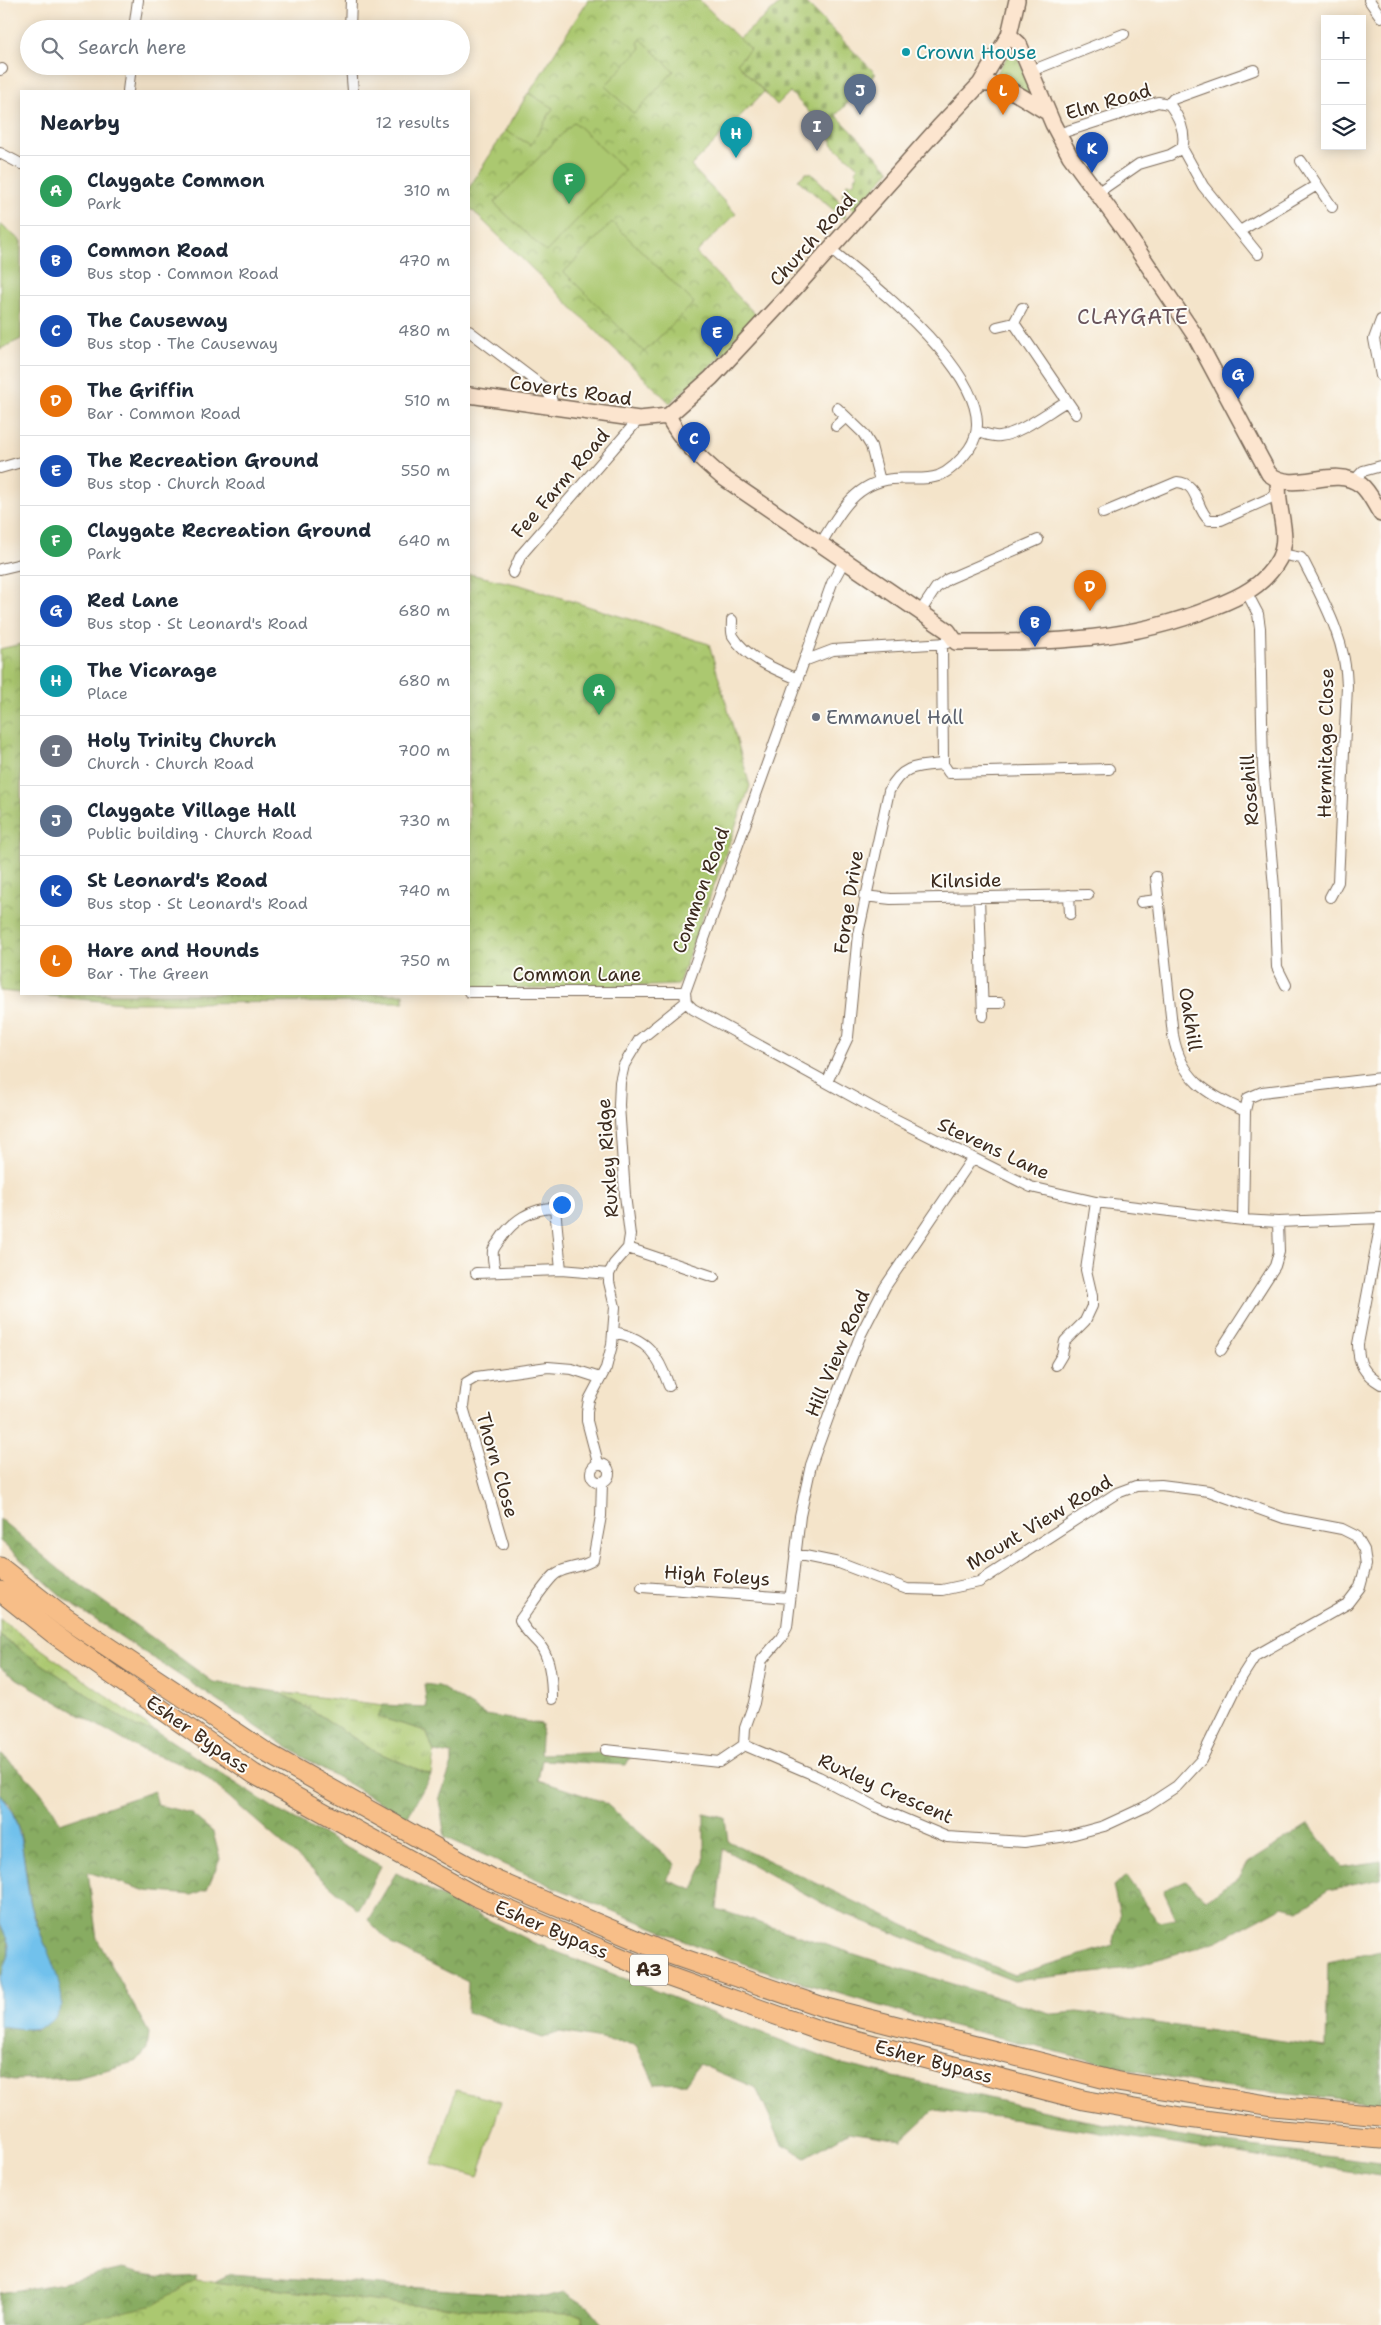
<!DOCTYPE html>
<html lang="en">
<head>
<meta charset="utf-8">
<style>
	body { margin:0; font-family:"Shantell Sans",sans-serif; background:#f2f2f3; color:#1f2937 }
	.controls { position:absolute; right:15px; top:15px; display:grid; overflow:hidden; border-radius:0px; box-shadow:0 2px 12px #0003 }
	.controls button { width:45px; height:45px; display:grid; place-items:center; padding:0; border:0; border-bottom:1px solid #e0e1e3; background:#fff; color:#1f2937; font:25px sans-serif }
	.you { position:absolute; left:561px; top:1204px; width:18px; height:18px; margin:-12px; border:4px solid #fff; border-radius:50%; background:#1a73e8; box-shadow:0 0 0 8px #1a73e833 }
	.badge { display:grid; place-items:center; width:32px; height:32px; border-radius:50%; background:#0b8043; color:#fff; font-size:16px; font-weight:700 }
	.pin { position:absolute; translate:-50% -41px; filter:drop-shadow(0 1px 2px #0008) }
	.pin::after { content:''; position:absolute; top:26px; width:18px; height:15px; background:inherit; clip-path:polygon(0 0,100% 0,50% 100%) }
	.list { margin:0; padding:0; list-style:none }
	h2 { display:flex; justify-content:space-between; align-items:center; height:65px; margin:0; padding:0 20px; font-size:21px }
	h2 small { font-size:16px; font-weight:400; color:#747a83 }
	.list li { display:grid; grid-template-columns:32px 1fr auto; gap:15px; align-items:center; box-sizing:border-box; height:70px; padding:0 20px; border-top:1px solid #e0e1e3 }
	.list b { display:block; font-size:19px; white-space:nowrap }
	.list p { margin:0; font-size:16px; white-space:nowrap; color:#747a83 }
	.list em { font-size:16px; font-style:normal; color:#747a83 }
	.icon { flex:none; width:28px; height:28px; fill:none; stroke:currentColor; stroke-width:2; stroke-linecap:round; stroke-linejoin:round }
	.map { position:relative; flex:none; width:1381px; height:2325px; overflow:hidden }
	.search { position:absolute; background:#fff; box-shadow:0 2px 12px #0003; left:20px; top:20px; width:450px; height:55px; display:flex; align-items:center; gap:12px; box-sizing:border-box; padding:0 18px; border-radius:28px; color:#747a83; font-size:19px }
	.panel { position:absolute; background:#fff; box-shadow:0 2px 12px #0003; left:20px; top:90px; width:450px; height:905px; border-radius:0px }
	.map>svg:first-child { display:block }
	.grass { fill:url(#grass-tufts); stroke:#737946 }
	.forest { fill:url(#forest-crowns); stroke:#626b40 }
	.cemetery { fill:url(#cemetery-stones); stroke:#737946 }
	.park { fill:url(#park-crowns); stroke:#737946 }
	.garden { fill:#abc86f; stroke:#737946 }
	.water { fill:#71c1ec; stroke:#567685 }
	.lines { fill:none; stroke-linecap:round; stroke-linejoin:round }
	.street-casing { stroke:#7c6b5a; stroke-width:12 }
	.secondary-casing { stroke:#7c6b5a; stroke-width:18 }
	.highway-casing { stroke:#7c6b5a; stroke-width:21 }
	.street { stroke:#fff; stroke-width:10 }
	.secondary { stroke:#fce5cf; stroke-width:15 }
	.highway { stroke:#f7be88; stroke-width:19 }
	.culture-dot { fill:#0f9aa8; stroke:#fdfcf7; stroke-width:2 }
	.worship-dot { fill:#6b7280; stroke:#fdfcf7; stroke-width:2 }
	.labels { text-anchor:middle; stroke-width:4; stroke-linejoin:round; paint-order:stroke }
	.shield { fill:#fdfcf7; stroke:#75695f; stroke-width:1 }
	.shield-label { font-size:18px; font-weight:bold; fill:#3b2a1e }
	.culture-label { font-size:19px; fill:#0d838f; stroke:#fdfcf7; text-anchor:start }
	.street-label { font-size:19px; fill:#3b2a1e; stroke:#fdfcf7 }
	.worship-label { font-size:19px; fill:#5b616d; stroke:#fdfcf7; text-anchor:start }
	.quarter-label { font-size:21px; letter-spacing:1px; fill:#69545c; stroke:#fdfcf7 }
</style>
</head>
<body>
<div class="map">
<svg width="1381" height="2325" viewBox="0 0 1381 2325">
	<defs>
		<pattern id="grass-tufts" width="24" height="20" patternUnits="userSpaceOnUse" patternTransform="scale(1.25)"><rect width="24" height="20" fill="#abc86f"/><path d="M3 7l-1-3M5 7V3M7 7l1-3M15 17l-1-3M17 17v-4M19 17l1-3" fill="none" stroke="#8ca35b"/></pattern>
		<pattern id="forest-crowns" width="20" height="18" patternUnits="userSpaceOnUse" patternTransform="scale(1.25)"><rect width="20" height="18" fill="#88ac62"/><path d="M2 6a3 3 0 1 1 6 0M12 15a3 3 0 1 1 6 0" fill="none" stroke="#708c50"/></pattern>
		<pattern id="cemetery-stones" width="16" height="16" patternUnits="userSpaceOnUse" patternTransform="scale(1.25)"><rect width="16" height="16" fill="#abc86f"/><path d="M2 7V4a2 2 0 0 1 4 0v3zM10 15v-3a2 2 0 0 1 4 0v3z" fill="#8ca35b"/></pattern>
		<pattern id="park-crowns" width="20" height="18" patternUnits="userSpaceOnUse" patternTransform="scale(1.25)"><rect width="20" height="18" fill="#abc86f"/><path d="M2 6a3 3 0 1 1 6 0M12 15a3 3 0 1 1 6 0" fill="none" stroke="#8ca35b"/></pattern>
	</defs>
	<rect width="100%" height="100%" fill="#fdfcf7"/>
	<filter id="ink" filterUnits="userSpaceOnUse"><feTurbulence type="fractalNoise" baseFrequency=".02" numOctaves="2"/><feDisplacementMap in="SourceGraphic" scale="10" xChannelSelector="R" yChannelSelector="G"/><feConvolveMatrix kernelMatrix="1 2 1 2 8 2 1 2 1" color-interpolation-filters="sRGB"/></filter>
	<filter id="wash" filterUnits="userSpaceOnUse"><feTurbulence type="fractalNoise" baseFrequency=".0096" numOctaves="4" result="noise"/><feDisplacementMap in="SourceGraphic" scale="20" xChannelSelector="R" yChannelSelector="G"/><feGaussianBlur stdDeviation="1.12" result="paint"/><feColorMatrix in="noise" values="0 0 0 0 0 0 0 0 0 0 0 0 0 0 0 0 0 1.4 0 .05"/><feComposite in="paint" operator="in"/></filter>
	<g filter="url(#wash)">
		<rect width="100%" height="100%" fill="#f4e4ca"/>
		<path class="grass" d="M0,1618L12,1628L155,1731L137,1728L0,1636Z
			M278,1692L383,1705L379,1717L426,1731L434,1752L431,1775L372,1750L318,1714Z"/>
		<path class="forest" d="M0,1519L60,1570L213,1682L278,1692L318,1714L372,1750L431,1775L407,1818L301,1756L67,1601L0,1541Z
			M0,1636L137,1728L156,1731L277,1810L381,1866L358,1910L198,1770L139,1749L7,1673L0,1667Z
			M424,1684L439,1686L485,1715L542,1724L540,1754L633,1752L626,1765L542,1760L538,1780L604,1802L676,1864L667,1880L693,1890L704,1862V1813L725,1818L728,1841L971,1957L1015,1975L1113,1945L1120,1915L1113,1887L1126,1876L1158,1921L1176,1918L1163,1890L1186,1880L1205,1900L1240,1877L1248,1863L1309,1824L1342,1867L1381,1861V1879L1328,1890L1299,1910L1283,1906L1218,1941L1129,1968L1014,1981L833,1909L723,1849L717,1909L879,1962L1053,2014L1078,2012L1326,2047L1328,1962L1381,1951V2104L1222,2087L1126,2069L914,2016L777,1975L718,1954L554,1887L445,1837L439,1800L452,1764V1754L434,1752L426,1731L378,1717L383,1705L427,1707Z
			M0,1754C23,1771 49,1797 60,1823L154,1791L158,1805L190,1813L213,1832L220,1859L207,1889L192,1895L146,1891L88,1872L97,1939L149,2033L147,2049L137,2061L78,2078L14,2080L0,2077V2026L38,2030L62,2005L59,1986L31,1905L20,1832L10,1805L0,1793Z
			M396,1873L532,1942L838,2063L1083,2120L1218,2143L1381,2163V2176L998,2117L934,2110L902,2140L849,2132L806,2157L782,2144L756,2088L699,2064L686,2083L655,2084L636,2045L560,2032L543,2038L467,2012L468,1982L393,1945L368,1920Z
			M0,1924C11,1940 12,1962 0,1978Z
			M121,2269C147,2276 170,2279 197,2276L190,2291L157,2311L85,2325H0V2293L58,2284Z
			M230,2274L545,2297L565,2292L588,2307L603,2325H582V2315L408,2305L214,2282Z"/>
		<path class="cemetery" d="M784,0H803L876,74L836,115L890,170L855,211L844,201L842,194L848,186L846,184L848,182L850,184L856,181L854,178L858,174L855,171L858,167L832,144V139H827L821,133L819,120H813V116L790,92L777,105L737,63L750,49L739,39Z
			M806,173H811L837,198L846,217L844,219L798,180Z"/>
		<path class="park" d="M588,0H699L750,49L737,63L764,92L691,166L736,214L696,253L758,317L727,351L670,403L469,207V188Z
			M1011,51H1014L1034,93L1030,96L999,76L998,71Z
			M469,574L520,585L709,644L750,786L678,985L563,989L469,988Z
			M21,644V993L0,991V649Z
			M27,994H404V1002L122,1003Z
			M195,2280L408,2305L582,2315V2325H62L155,2305Z"/>
		<path class="garden" d="M641,39L674,71L634,114L605,86L641,48L638,43Z
			M528,93L553,108L531,145L506,131Z
			M574,122L625,170L546,252L494,203Z
			M612,222L694,303L644,352L564,272Z
			M0,224L21,241V339L0,349Z
			M456,2090L501,2102L478,2177L432,2164Z"/>
		<path class="water" d="M0,1793C26,1826 22,1866 31,1905C38,1936 61,1971 62,2003C62,2007 58,2013 56,2016C44,2035 18,2028 0,2026V1978L8,1959L9,1944L0,1924Z"/>
	</g>
	<g filter="url(#ink)">
		<g class="lines">
			<defs>
				<path id="street" d="M1369,0L1381,17
					M134,29L138,0
					M350,29L351,0
					M351,66L353,91
					M0,70L2,69
					M1031,71L1124,34
					M128,91L131,66
					M1169,104L1173,99L1254,70
					M1058,134L1158,102L1169,104C1178,115 1187,133 1182,148L1170,155L1139,164L1097,193
					M1182,148L1203,186L1258,254
					M0,153L21,164
					M1301,161L1332,207
					M1240,231L1317,185
					M1381,320L1374,339L1381,376
					M1014,323L1076,414
					M997,327L1014,323L1022,308
					M469,331L546,389L551,398L553,407
					M837,408L863,433L871,446L880,481
					M836,426L846,417
					M977,431C985,434 992,437 1000,436C1020,434 1049,411 1067,401
					M0,468L21,462
					M1354,481L1363,471L1381,466
					M1103,513L1177,482C1199,483 1195,508 1209,520H1221L1279,494
					M820,545C838,515 854,483 892,479C907,477 923,481 938,476C951,471 961,460 969,449C1012,389 870,282 829,248
					M1281,554L1301,558L1304,562C1324,602 1346,640 1347,686L1338,882L1330,897
					M0,569L21,564
					M513,573L521,555L639,419
					M1247,593L1258,614L1260,628L1263,767L1274,887L1277,967L1286,985
					M920,612L936,588L948,579L1038,540
					M732,620C732,625 731,632 733,636C746,658 776,670 798,679
					M942,643L943,764L949,773L1109,769
					M804,661L833,650L947,643
					M1156,877L1173,1035C1181,1079 1206,1094 1245,1111
					M1069,895L1070,914
					M864,896L891,899L1088,895
					M979,897L983,1016
					M1141,902L1157,900
					M469,992H685
					M686,1002L693,1009L877,1110L1031,1187L1096,1202L1243,1220L1278,1222L1381,1218
					M686,1002L685,992L832,583L844,561
					M983,1003H1000
					M827,1082L848,1037L858,934L889,791C902,765 917,766 943,764
					M1243,1220L1245,1111L1248,1098L1262,1092L1381,1078
					M1381,1222L1358,1344C1358,1364 1364,1374 1381,1384
					M628,1248L714,1277
					M495,1271C494,1265 492,1257 493,1251C494,1247 497,1244 499,1241C512,1221 531,1208 555,1208L561,1270
					M476,1273L561,1270L609,1274
					M614,1332C648,1339 658,1355 669,1386
					M1221,1350L1275,1266L1279,1252L1278,1222
					M1056,1365L1062,1355L1065,1341L1085,1321L1092,1306V1296L1086,1270L1096,1202
					M598,1463L587,1421V1411L589,1400L606,1368L612,1345L615,1307L609,1282V1274L614,1264L628,1248L630,1235L625,1195L619,1105L620,1082L624,1065L639,1040L686,1002
					M591 1473a9 9 0 1 1 18 0a9 9 0 1 1-18 0Z
					M503,1544L463,1407L466,1383L476,1377L548,1367L572,1369L600,1378
					M642,1587L790,1598
					M552,1699C552,1682 551,1659 540,1645C533,1637 524,1630 520,1620C528,1610 548,1578 557,1573C569,1566 582,1568 593,1560L601,1516L602,1482
					M744,1745L819,1777L876,1807L947,1837L1024,1842L1067,1836L1104,1826L1145,1807L1177,1786L1201,1760L1241,1678L1255,1656L1347,1604L1360,1587L1366,1565L1364,1550L1356,1536L1342,1529L1284,1518L1209,1491L1161,1485L1136,1486L1117,1493L979,1582L942,1590L907,1589L839,1563L795,1554
					M744,1745L745,1728L754,1703L762,1660L781,1638L787,1627L800,1516L811,1465L832,1407L861,1334L885,1287L972,1159
					M606,1750L719,1762L744,1745"/>
				<path id="secondary" d="M1009,35L1019,44L1053,124L1070,156L1125,231L1194,334L1269,474C1296,495 1333,464 1361,485C1369,491 1375,505 1381,514
					M980,84C1006,82 1025,100 1047,112
					M469,395L639,419L668,416L711,378L795,288L939,127L980,84L1009,35L1017,0
					M668,416C681,441 700,458 721,476L948,631L956,642C1048,642 1126,643 1214,607C1240,597 1265,585 1279,559C1292,534 1274,505 1279,480"/>
				<path id="highway" d="M0,1567L66,1619L267,1753L490,1878L664,1952L826,2008L1118,2082L1273,2106L1381,2116
					M0,1591L54,1634L254,1774L475,1896L650,1970L821,2031L1083,2100L1181,2117L1281,2130L1381,2139"/>
			</defs>
			<use href="#street" class="street-casing"/>
			<use href="#secondary" class="secondary-casing"/>
			<use href="#highway" class="highway-casing"/>
			<use href="#street" class="street"/>
			<use href="#secondary" class="secondary"/>
			<use href="#highway" class="highway"/>
		</g>
	</g>
	<circle class="culture-dot" cx="906" cy="52" r="5"/>
	<circle class="worship-dot" cx="816" cy="717" r="5"/>
	<g class="labels">
		<rect class="shield" x="630" y="1954.5" width="38" height="31" rx="4"/>
		<g class="shield-label">
			<text x="649" y="1976">A3</text>
		</g>
		<g class="culture-label">
			<text x="916" y="59">Crown House</text>
		</g>
		<g class="street-label">
			<text transform="translate(1108 101) rotate(-16)" y="7">Elm Road</text>
			<text transform="translate(812 239) rotate(-48)" y="7">Church Road</text>
			<text transform="translate(571 390) rotate(8)" y="7">Coverts Road</text>
			<text transform="translate(560 483) rotate(-49)" y="7">Fee Farm Road</text>
			<text transform="translate(1325 743) rotate(-89)" y="7">Hermitage Close</text>
			<text transform="translate(1249 790) rotate(-94)" y="7">Rosehill</text>
			<text transform="translate(966 880) rotate(-1)" y="7">Kilnside</text>
			<text transform="translate(700 890) rotate(-70)" y="7">Common Road</text>
			<text transform="translate(848 902) rotate(-81)" y="7">Forge Drive</text>
			<text x="577" y="981">Common Lane</text>
			<text transform="translate(1191 1019) rotate(81)" y="7">Oakhill</text>
			<text transform="translate(994 1148) rotate(25)" y="7">Stevens Lane</text>
			<text transform="translate(607 1158) rotate(-94)" y="7">Ruxley Ridge</text>
			<text transform="translate(837 1353) rotate(-67)" y="7">Hill View Road</text>
			<text transform="translate(498 1465) rotate(74)" y="7">Thorn Close</text>
			<text transform="translate(1039 1522) rotate(-31)" y="7">Mount View Road</text>
			<text transform="translate(717 1575) rotate(4)" y="7">High Foleys</text>
			<text transform="translate(198 1734) rotate(35)" y="7">Esher Bypass</text>
			<text transform="translate(886 1788) rotate(24)" y="7">Ruxley Crescent</text>
			<text transform="translate(552 1929) rotate(23)" y="7">Esher Bypass</text>
			<text transform="translate(934 2061) rotate(15)" y="7">Esher Bypass</text>
		</g>
		<g class="worship-label">
			<text x="826" y="724">Emmanuel Hall</text>
		</g>
		<g class="quarter-label">
			<text x="1133" y="324">CLAYGATE</text>
		</g>
	</g>
</svg>
<div class="controls">
<button>+</button>
<button>−</button>
<button><svg class="icon" aria-label="layers" viewBox="0 0 24 24"><path d="M12 4l9 5-9 5-9-5zM3 14l9 5 9-5"/></svg></button>
</div>
<div class="you"></div>
<div class="pin badge" style="left:599px;top:715px;background:#2e9e5b">A</div>
<div class="pin badge" style="left:1035px;top:647px;background:#1a4fb4">B</div>
<div class="pin badge" style="left:694px;top:463px;background:#1a4fb4">C</div>
<div class="pin badge" style="left:1090px;top:611px;background:#e8710a">D</div>
<div class="pin badge" style="left:717px;top:357px;background:#1a4fb4">E</div>
<div class="pin badge" style="left:569px;top:204px;background:#2e9e5b">F</div>
<div class="pin badge" style="left:1238px;top:399px;background:#1a4fb4">G</div>
<div class="pin badge" style="left:736px;top:158px;background:#0f9aa8">H</div>
<div class="pin badge" style="left:817px;top:151px;background:#6b7280">I</div>
<div class="pin badge" style="left:860px;top:115px;background:#5c6f8a">J</div>
<div class="pin badge" style="left:1092px;top:173px;background:#1a4fb4">K</div>
<div class="pin badge" style="left:1003px;top:115px;background:#e8710a">L</div>
<div class="search"><svg class="icon" aria-label="search" viewBox="0 0 24 24"><circle cx="10" cy="10" r="6"/><path d="M15 15l6 6"/></svg>Search here</div>
<section class="panel">
<h2>Nearby<small>12 results</small></h2>
<ul class="list">
<li><span class="badge" style="background:#2e9e5b">A</span><div><b>Claygate Common</b><p>Park</p></div><em>310 m</em></li>
<li><span class="badge" style="background:#1a4fb4">B</span><div><b>Common Road</b><p>Bus stop · Common Road</p></div><em>470 m</em></li>
<li><span class="badge" style="background:#1a4fb4">C</span><div><b>The Causeway</b><p>Bus stop · The Causeway</p></div><em>480 m</em></li>
<li><span class="badge" style="background:#e8710a">D</span><div><b>The Griffin</b><p>Bar · Common Road</p></div><em>510 m</em></li>
<li><span class="badge" style="background:#1a4fb4">E</span><div><b>The Recreation Ground</b><p>Bus stop · Church Road</p></div><em>550 m</em></li>
<li><span class="badge" style="background:#2e9e5b">F</span><div><b>Claygate Recreation Ground</b><p>Park</p></div><em>640 m</em></li>
<li><span class="badge" style="background:#1a4fb4">G</span><div><b>Red Lane</b><p>Bus stop · St Leonard's Road</p></div><em>680 m</em></li>
<li><span class="badge" style="background:#0f9aa8">H</span><div><b>The Vicarage</b><p>Place</p></div><em>680 m</em></li>
<li><span class="badge" style="background:#6b7280">I</span><div><b>Holy Trinity Church</b><p>Church · Church Road</p></div><em>700 m</em></li>
<li><span class="badge" style="background:#5c6f8a">J</span><div><b>Claygate Village Hall</b><p>Public building · Church Road</p></div><em>730 m</em></li>
<li><span class="badge" style="background:#1a4fb4">K</span><div><b>St Leonard's Road</b><p>Bus stop · St Leonard's Road</p></div><em>740 m</em></li>
<li><span class="badge" style="background:#e8710a">L</span><div><b>Hare and Hounds</b><p>Bar · The Green</p></div><em>750 m</em></li>
</ul>
</section>
</div>
</body>
</html>
